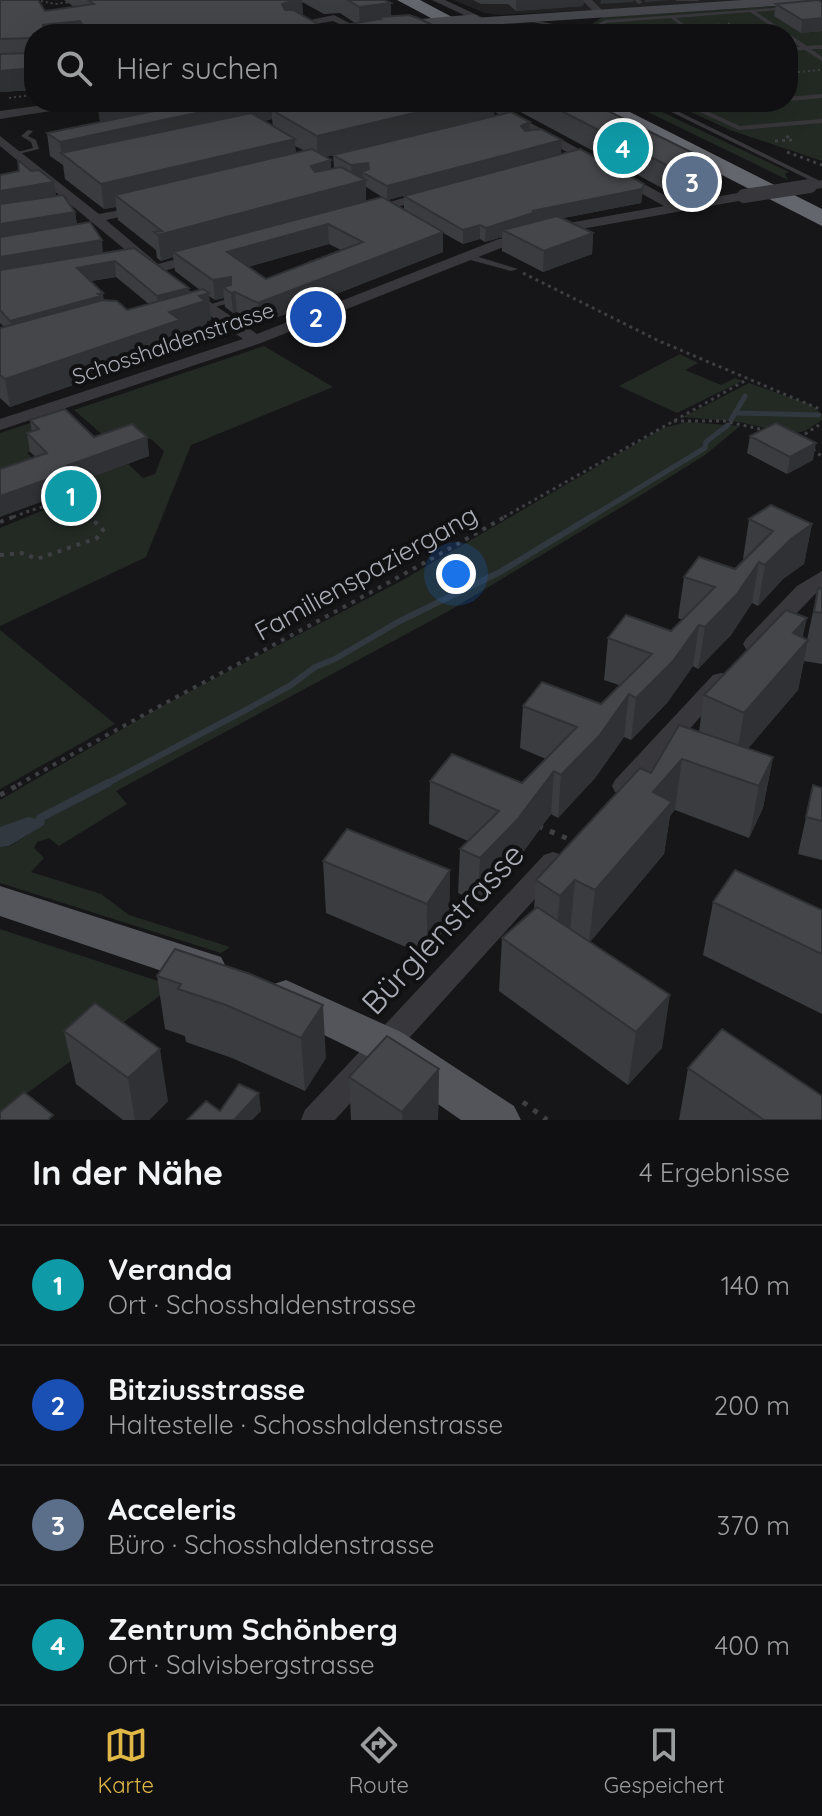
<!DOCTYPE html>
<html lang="de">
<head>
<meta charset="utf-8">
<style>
	body { margin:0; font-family:Quicksand,sans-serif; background:#1e1e20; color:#f1f3f6 }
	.you { position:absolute; left:456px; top:574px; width:28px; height:28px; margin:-20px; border:6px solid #fff; border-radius:50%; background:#1a73e8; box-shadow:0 0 0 12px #1a73e833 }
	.badge { display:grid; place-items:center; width:52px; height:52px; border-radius:50%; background:#e0b746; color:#fff; font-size:26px; font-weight:700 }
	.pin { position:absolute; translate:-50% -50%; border:4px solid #fff; box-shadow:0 2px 8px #0006 }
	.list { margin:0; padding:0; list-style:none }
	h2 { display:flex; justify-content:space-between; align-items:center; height:104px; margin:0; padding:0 32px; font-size:34px }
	h2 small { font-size:26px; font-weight:400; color:#9c9d9f }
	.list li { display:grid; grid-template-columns:52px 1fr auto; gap:24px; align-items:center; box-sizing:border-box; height:120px; padding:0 32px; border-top:2px solid #303032 }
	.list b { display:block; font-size:30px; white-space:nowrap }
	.list p { margin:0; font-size:26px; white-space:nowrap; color:#9c9d9f }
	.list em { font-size:26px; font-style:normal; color:#9c9d9f }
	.icon { flex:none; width:44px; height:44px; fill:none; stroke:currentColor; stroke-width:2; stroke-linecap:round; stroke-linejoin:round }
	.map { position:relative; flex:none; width:822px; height:1120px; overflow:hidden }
	.search { position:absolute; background:#101012; box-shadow:0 8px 32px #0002; left:24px; right:24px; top:24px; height:88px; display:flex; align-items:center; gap:20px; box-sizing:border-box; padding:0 28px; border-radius:32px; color:#9c9d9f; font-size:30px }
	.sheet { height:584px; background:#101012 }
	nav { display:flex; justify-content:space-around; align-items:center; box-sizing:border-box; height:112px; border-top:2px solid #303032; background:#101012; font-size:22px; color:#9c9d9f }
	nav a { display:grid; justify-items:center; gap:4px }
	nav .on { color:#e0b746 }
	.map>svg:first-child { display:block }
	.built { fill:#222225 }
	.green { fill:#232a24 }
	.water { fill:#31383f }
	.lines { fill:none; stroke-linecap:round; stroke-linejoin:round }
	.stream-far2 { stroke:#31383f; stroke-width:5 }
	.stream-far1 { stroke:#31383f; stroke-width:6 }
	.stream { stroke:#31383f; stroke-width:8 }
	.path-far3 { stroke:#3e3f43; stroke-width:2; stroke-dasharray:2 3; stroke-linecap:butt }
	.path-far2 { stroke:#3e3f43; stroke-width:3; stroke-dasharray:3 4; stroke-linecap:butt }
	.path-far1 { stroke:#3e3f43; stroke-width:4; stroke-dasharray:4 6; stroke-linecap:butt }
	.path { stroke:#3e3f43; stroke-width:5; stroke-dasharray:5 8; stroke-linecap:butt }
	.lane { fill:#38383c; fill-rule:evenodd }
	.street { fill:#38383c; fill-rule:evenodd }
	.secondary { fill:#46474c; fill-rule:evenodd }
	.primary { fill:#54555b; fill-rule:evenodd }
	.highway { fill:#64666d; fill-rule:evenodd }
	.street-bridge { stroke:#38383c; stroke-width:14 }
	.secondary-bridge { stroke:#46474c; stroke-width:15 }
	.wall { fill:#3b3c40; fill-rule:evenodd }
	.shaded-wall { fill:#303134 }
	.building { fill:#45464a; stroke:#303134; stroke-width:2; fill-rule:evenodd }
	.labels { text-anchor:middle; stroke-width:8; stroke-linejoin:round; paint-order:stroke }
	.far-street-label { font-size:22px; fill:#aaadb6; stroke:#111113 }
	.street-label { font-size:26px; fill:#aaadb6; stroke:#111113 }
	.near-street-label { font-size:32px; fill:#aaadb6; stroke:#111113 }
</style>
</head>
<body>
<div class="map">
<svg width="822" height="1120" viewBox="0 0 822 1120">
	<rect width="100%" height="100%" fill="#161618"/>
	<path class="built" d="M453,0H779L501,15L485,13Z"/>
	<path class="green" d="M822,3V161L730,130L669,102H788V34H527L511,25C526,19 553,35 575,33C584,31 596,21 603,17Z
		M627,102H641L789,172L785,174L788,180Z
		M264,346L333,387L191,445L146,557L0,626V528L56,505L77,507L87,504L73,489L75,483L128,464L143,478L155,474L164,451L151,439L104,436L74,410Z
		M680,354L698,363L685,370L721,385L735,378L742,381L677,413L619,386Z
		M749,383L811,405L822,414V420L805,431L791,434L739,422L683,417Z
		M67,411L76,419L40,448L27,453L43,469L0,477V433Z
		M687,422L740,426L705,455L638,497L447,612L116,791L127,804L59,846L49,838L37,842L34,848L44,858L31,872L101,894L129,915L230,947L221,953L0,883V847L10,846L43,825L0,827V800L164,705L401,581L663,428Z
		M0,630L115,724L0,789Z
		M0,929L173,986L0,1113Z"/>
	<path class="water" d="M28,817L45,821L44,825L9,846L0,847V827Z"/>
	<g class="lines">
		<path class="stream-far2" d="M737,413L819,415
			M731,420L745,396
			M591,517L705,448L706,442L728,425"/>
		<path class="stream-far1" d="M104,785L244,711L291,685L315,667L335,659L398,622L500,572L594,515"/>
		<path class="stream" d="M40,818L108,783"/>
		<path class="path-far3" d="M36,0L55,4L72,2
			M728,23L743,34
			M717,24L731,34
			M736,28L753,27
			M788,73L820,70
			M9,98L32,95"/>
		<path class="path-far2" d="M775,141L792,140L785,135
			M787,152L822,165
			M309,263L338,252
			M523,273L659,341L822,410
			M674,421H724L764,430
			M799,438L822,423
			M813,449L822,457
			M13,517C42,506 64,497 91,517
			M504,517L748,379"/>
		<path class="path-far1" d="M0,522L18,515
			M0,555L22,553L37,559L97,538L103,530L88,515
			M18,785C180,692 347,609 508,515"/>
		<path class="path" d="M0,795L22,783
			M538,826L573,841
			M444,917L466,926
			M523,1102L547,1120"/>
		<path class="lane" d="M635,0H640L642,3L638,4Z
			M675,0H700L698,1H677Z
			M787,7L789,9L756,12L807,46L822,45V49H811L822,57V61L805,50L788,51V47H800L788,38V34H783L750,12L676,18L697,34H691L671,18L606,23L594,31L605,34H583L585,32L516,19L518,18L589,30L605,20Z
			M485,19L517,33L518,34H511L483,22Z
			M822,94V98L788,101V97Z
			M651,102H659L822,182V186Z
			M678,102H686L696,106L739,102H759L756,104L702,109L740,126L822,119V123L739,130Z
			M28,130L33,131L28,136L36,140L39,149L14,155V153L33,148L31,142L21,136Z
			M463,254H469L518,269L511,271L463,258Z
			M227,299H230V303L206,309L202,307Z"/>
		<path class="street" d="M432,0H445L490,21L481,23Z
			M582,0H592L604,12L596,14Z
			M334,15L357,27L352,30L333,21L292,28L287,25Z
			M65,102H95L89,105L0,119V111Z
			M477,102H492L679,203L744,192L751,196L744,200L542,236L506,246L261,343L0,430V419L243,339L184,297V291H194L257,334L496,240L541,228L664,206Z
			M0,136L99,214L147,205V211L106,220L158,264L199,253L206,257L162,272H152L0,146Z
			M822,180V188L810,190L803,186Z
			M431,190L436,191V197L369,214L362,210Z
			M822,571V587L762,649H746L743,644L746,639L797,586Z
			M721,673L729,675L732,680L729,685L633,792L624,795L615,792L612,786L615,780L713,675Z
			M553,852L562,855L566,862L562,869L335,1120H301L305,1110L544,855Z"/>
		<path class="secondary" d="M743,0H811L804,4L473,26L466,22L473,18Z"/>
		<path class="primary" d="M0,886L221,957L227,969L221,981L206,986L0,916Z
			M286,980L401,1032L514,1106L521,1120H461L371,1058L271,1009L265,997L271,985Z"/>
		<path class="highway" d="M397,0H420L484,34H461Z
			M584,102H610L822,209V226L587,106Z"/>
		<path class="street-bridge" d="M744,196L810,186"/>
		<path class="secondary-bridge" d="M416,27L473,22"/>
	</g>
	<path class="wall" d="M0,0L45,11L74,7L64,0H384L391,16L451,34H34V90L0,92ZM302,2L324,14L340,13L355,23L325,28L303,15Z
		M473,0H584L583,6L516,11L508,4H481Z
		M822,2V31L801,33L774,16L776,4Z
		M97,102H495L494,116L357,149L530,122L529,131L561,153L388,200L404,209V196L642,198L641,203L563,218L593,233L592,254L543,272L502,251V237L485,242L480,239L463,244L443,233V252L260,324L237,312L233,313L225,307L224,298L215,300L209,296L211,320L207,321V327L181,336L183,347L10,407L0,398V328L4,327L0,323V175L31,171L54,182L56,196L75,212L77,225L103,253L189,288V293L200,290L175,271L173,257L161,261L157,258L156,250L118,220L116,207L104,209L65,179L63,165L50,156L47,133L106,121H100ZM272,119L273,126L264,121ZM295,146L305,151L296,153ZM333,155L334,168L331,169V160L325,157ZM366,187L382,197L366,201ZM329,244L341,250L266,279L248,267ZM116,277L149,304L127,310L104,300L91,281Z
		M502,102H590L710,186L675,195Z
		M30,420L94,437H147L149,456L73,484L74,490L30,452L27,433L32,432Z
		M750,436L813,460L787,474L747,453Z
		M749,519L812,524L804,564L783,579L758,606L752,603L731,635L698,669L693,666L667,703L631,740L624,737L595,778L558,818L551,814L515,863L478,902L458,893L460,849L468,841L429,824L430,781L522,783L546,759L520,748L523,706L601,704L619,685L604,680L608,638L671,631L683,620L678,618L684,577L735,569L745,560L743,559Z
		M818,588L822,589V664L804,661L798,690L748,748L773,757L763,808L749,838L675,810L670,816L664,854L590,942L662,1048L628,1085L499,991L502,938L534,909L536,880L651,773L699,732L704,695L803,638L807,640Z
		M813,785L822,788V860L798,854Z
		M323,861L450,870L449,922L427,956L326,913Z
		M713,902L822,910V1014L703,955Z
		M250,974L326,1058L305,1091L232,1058L186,1042L185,1036L165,1029L157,976Z
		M64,1031L168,1101L149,1120H123L76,1084Z
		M688,1068L822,1120H679Z
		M439,1069L438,1120H351L349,1077Z"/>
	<path class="shaded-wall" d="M295,0H302L303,17L283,23L282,4Z
		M516,0H584L583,6L516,11Z
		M601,0H634L633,2L600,4Z
		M645,0H670L645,2Z
		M391,3V23L378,17V24L360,26L359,7Z
		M822,18V31L801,33L802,20Z
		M80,21L82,34H43V25Z
		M34,68V90L0,92V71Z
		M97,102H152L154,117L100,121Z
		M248,102H331L272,110V119L74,163L61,153L63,165L60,142Z
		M372,102H495L494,116L317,159V136Z
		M530,122L529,135L520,138L521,126Z
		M295,139L296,164L115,195L116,207L104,209L101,184Z
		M562,140L561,153L387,200V186Z
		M331,160V184L312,190L311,166Z
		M368,163V175L362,172L363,177L352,179L351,165Z
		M713,163L710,186L675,195L678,171Z
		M366,180V205L173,252V257L161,261L158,235Z
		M54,182L56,196L0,206V191Z
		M644,184L641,203L503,230L502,237L485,242L486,228L532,211Z
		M75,212L77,226L0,239V224Z
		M328,224L329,244L228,272L227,252Z
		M480,225V239L463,244V230Z
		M443,232V252L260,324L258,303Z
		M593,233L592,254L543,272L544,251Z
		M102,240L103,254L0,273V257Z
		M115,261L116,277L79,283L77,268Z
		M231,277L235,292L237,312L233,313L231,293L223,287L224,298L215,300L213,280Z
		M189,288L190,304L159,312L157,296Z
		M103,293L105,308L13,336L10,321Z
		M209,293L211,320L207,321V327L181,336L183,347L10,407L5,379L169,312L199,296Z
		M147,437L149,456L73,484L74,490L0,517V496L66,466Z
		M816,443L813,460L787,474L790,457Z
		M812,524L804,564L783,579L758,606L765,565L791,539Z
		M759,562L752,603L731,635L698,669L705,627Z
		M807,618L800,649L808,640L798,690L735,764L744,713L793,633Z
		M699,625L693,666L667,703L631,740L636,698Z
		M629,694L624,737L595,778L558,818L561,775Z
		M773,757L763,808L749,838L759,786Z
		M682,759L675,810L670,816L664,854L589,943L595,890L653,792Z
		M554,771L551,814L515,863L478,902L480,858Z
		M450,870L449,922L427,956V904Z
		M575,880L570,932L555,948L560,896Z
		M670,995L662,1048L628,1085L636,1032Z
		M323,1005L326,1058L305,1091L301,1038Z
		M160,1049L168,1101L149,1120H135L128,1078Z
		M439,1069L438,1120H402V1112Z
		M259,1093L261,1111L252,1120H234Z"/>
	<path class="building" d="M0,0H38L45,11L94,4L88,0H295L282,4L285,10H293L325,28L381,19L378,17L409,15L418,18L451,34H88L80,21L43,25V34H34V41L31,38L0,39Z
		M348,0H384L391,3L359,7Z
		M818,0L822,2V18L802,20L776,4Z
		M34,41V68L0,71V54L31,53Z
		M153,102H248L60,142L47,133L154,111Z
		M304,102H372L368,105L383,102H461L317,136L272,110Z
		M544,102H590L713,163L678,171Z
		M511,112L530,122L521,126L525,131L541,129L562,140L387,186L362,172L369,169L368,163L351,165L333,155Z
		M251,113L295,139L101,184L61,153Z
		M312,149L331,160L311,166L315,172L341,167L366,180L158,235L154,232L162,231L115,195Z
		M580,149L644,184L642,189L532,211L536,212L486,228L480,225L463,230L404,196Z
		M18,160L31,171L39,170L54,182L0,191V175L19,171Z
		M63,195L75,212L0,224V204Z
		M382,197L443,232L258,303L235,292L231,293L223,287L231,285V277L213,280L173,252ZM328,224L363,242L266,279L227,252Z
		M557,216L593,233L544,251L503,230Z
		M90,222L102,240L0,257V237Z
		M134,248L189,288L157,296L115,261L77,268L103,293L98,294L101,296L10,321L0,310V270Z
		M203,289L209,293L199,296L205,301L169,312L180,320L5,379L0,375V328L103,300L117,301L127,310Z
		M65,409L94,437L132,424L147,437L66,466L71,471L0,496V469L47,453L27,433L39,429L30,420Z
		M776,423L816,443L790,457L750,436Z
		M771,505L812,524L791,539L765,565L759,562L737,594L705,627L699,625L673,661L636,698L629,694L599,736L561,775L554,771L517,820L480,858L460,849L499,811L430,781L452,754L522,783L577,727L523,706L542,682L601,704L652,654L608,638L626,615L671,631L715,587L684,577L699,557L735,569L773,531L749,519Z
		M818,588L822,589V613L814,612Z
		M786,610L807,618L793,633L808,640L744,713L704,695Z
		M679,725L773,757L759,786L682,759L653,792L672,802L595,890L575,880L560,896L536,880L640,768L651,773Z
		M813,785L822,788V821L806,817Z
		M347,829L450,870L427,904L323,861Z
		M735,870L822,910V954L713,902Z
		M537,907L670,995L636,1032L502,938Z
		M175,949L250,974L323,1005L301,1038L226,1005L178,989L181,984L157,976Z
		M95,1003L160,1049L128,1078L64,1031Z
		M722,1029L822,1096V1120H764L688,1068Z
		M387,1036L439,1069L402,1112L349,1077Z
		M239,1084L259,1093L234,1120H187L206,1101L220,1111Z
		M24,1092L53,1115L48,1120H0V1112Z"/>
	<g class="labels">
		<g class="far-street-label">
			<text transform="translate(173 343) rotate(-19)" y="8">Schosshaldenstrasse</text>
		</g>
		<g class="street-label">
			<text transform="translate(366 573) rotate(-29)" y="9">Familienspaziergang</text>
		</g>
		<g class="near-street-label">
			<text transform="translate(443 929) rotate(-47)" y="11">Bürglenstrasse</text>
		</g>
	</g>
</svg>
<div class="you"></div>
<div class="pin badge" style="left:71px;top:496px;background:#0f9aa8">1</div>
<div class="pin badge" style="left:316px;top:317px;background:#1a4fb4">2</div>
<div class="pin badge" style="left:692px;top:182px;background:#5c6f8a">3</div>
<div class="pin badge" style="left:623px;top:148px;background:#0f9aa8">4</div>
<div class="search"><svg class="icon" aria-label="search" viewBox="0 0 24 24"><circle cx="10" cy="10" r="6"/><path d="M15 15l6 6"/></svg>Hier suchen</div>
</div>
<section class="sheet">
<h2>In der Nähe<small>4 Ergebnisse</small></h2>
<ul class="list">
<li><span class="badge" style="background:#0f9aa8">1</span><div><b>Veranda</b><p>Ort · Schosshaldenstrasse</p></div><em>140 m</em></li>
<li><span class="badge" style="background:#1a4fb4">2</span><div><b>Bitziusstrasse</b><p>Haltestelle · Schosshaldenstrasse</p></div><em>200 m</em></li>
<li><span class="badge" style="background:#5c6f8a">3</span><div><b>Acceleris</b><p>Büro · Schosshaldenstrasse</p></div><em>370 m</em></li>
<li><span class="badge" style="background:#0f9aa8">4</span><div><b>Zentrum Schönberg</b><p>Ort · Salvisbergstrasse</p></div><em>400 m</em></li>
</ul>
</section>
<nav>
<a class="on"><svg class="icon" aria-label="map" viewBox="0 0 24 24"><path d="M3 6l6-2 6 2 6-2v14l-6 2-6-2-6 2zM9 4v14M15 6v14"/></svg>Karte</a>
<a><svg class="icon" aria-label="directions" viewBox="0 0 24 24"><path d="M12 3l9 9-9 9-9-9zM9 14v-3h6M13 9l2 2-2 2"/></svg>Route</a>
<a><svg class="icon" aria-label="saved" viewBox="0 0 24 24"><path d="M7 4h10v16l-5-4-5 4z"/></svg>Gespeichert</a>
</nav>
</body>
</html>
